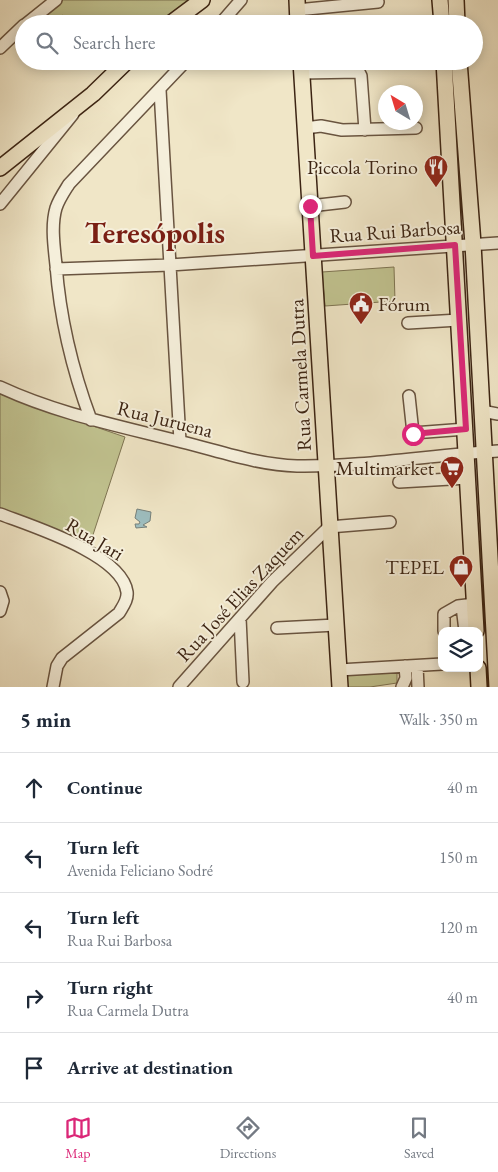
<!DOCTYPE html>
<html lang="en">
<head>
<meta charset="utf-8">
<style>
	body { margin:0; font-family:"EB Garamond",serif; background:#f2f2f3; color:#1f2937 }
	.controls { position:absolute; right:15px; bottom:15px; display:grid; overflow:hidden; border-radius:10px; box-shadow:0 2px 12px #0003 }
	.controls button { width:45px; height:45px; display:grid; place-items:center; padding:0; border:0; border-bottom:1px solid #e0e1e3; background:#fff; color:#1f2937; font:25px sans-serif }
	.compass { position:absolute; left:378px; top:85px; width:45px; height:45px; border-radius:50%; background:#fff; box-shadow:0 2px 12px #0003; rotate:322deg }
	.stop { position:absolute; width:15px; height:15px; margin:-11px; border:4px solid #db2777; border-radius:50%; background:#fff }
	.stop.end { background:#db2777; border-color:#fff; box-shadow:0 1px 5px #0008 }
	.list { margin:0; padding:0; list-style:none }
	h2 { display:flex; justify-content:space-between; align-items:center; height:65px; margin:0; padding:0 20px; font-size:21px }
	h2 small { font-size:16px; font-weight:400; color:#747a83 }
	.list li { display:grid; grid-template-columns:32px 1fr auto; gap:15px; align-items:center; box-sizing:border-box; height:70px; padding:0 20px; border-top:1px solid #e0e1e3 }
	.list b { display:block; font-size:19px; white-space:nowrap }
	.list p { margin:0; font-size:16px; white-space:nowrap; color:#747a83 }
	.list em { font-size:16px; font-style:normal; color:#747a83 }
	.icon { flex:none; width:28px; height:28px; fill:none; stroke:currentColor; stroke-width:2; stroke-linecap:round; stroke-linejoin:round }
	.map { position:relative; flex:none; width:498px; height:687px; overflow:hidden }
	.search { position:absolute; background:#fff; box-shadow:0 2px 12px #0003; left:15px; right:15px; top:15px; height:55px; display:flex; align-items:center; gap:12px; box-sizing:border-box; padding:0 18px; border-radius:28px; color:#747a83; font-size:19px }
	.sheet { height:415px; background:#fff }
	nav { display:flex; justify-content:space-around; align-items:center; box-sizing:border-box; height:70px; border-top:1px solid #e0e1e3; background:#fff; font-size:14px; color:#747a83 }
	nav a { display:grid; justify-items:center; gap:2px }
	nav .on { color:#db2777 }
	.map>svg:first-child { display:block }
	.green { fill:#c1c390; stroke:#7e7452 }
	.water { fill:#9dbdbe; stroke:#76807a }
	.lines { fill:none; stroke-linecap:round; stroke-linejoin:round }
	.minor-casing { stroke:#695440; stroke-width:14 }
	.major-casing { stroke:#3c2413; stroke-width:18 }
	.minor { stroke:#f5efdb; stroke-width:11 }
	.major { stroke:#f0e6c7; stroke-width:15 }
	.route { stroke:#db2777; stroke-width:6 }
	.labels { text-anchor:middle; stroke-width:4; stroke-linejoin:round; paint-order:stroke }
	.poi-label { font-size:20px; fill:#3c2413; stroke:#f5efdb; text-anchor:end }
	.street-label { font-size:20px; fill:#3c2413; stroke:#f5efdb }
	.town-label { font-size:30px; font-weight:bold; fill:#7a1f14; stroke:#f5efdb }
</style>
</head>
<body>
<div class="map">
<svg width="498" height="687" viewBox="0 0 498 687">
	<rect width="100%" height="100%" fill="#f0e6c7"/>
	<filter id="stains"><feTurbulence type="fractalNoise" baseFrequency=".004" numOctaves="4"/><feColorMatrix values="0 0 0 0 .2 0 0 0 0 .09 0 0 0 0 .02 0 0 0 .5 -.17"/></filter>
	<radialGradient id="worn" r=".72"><stop offset=".6" stop-color="#630" stop-opacity="0"/><stop offset="1" stop-color="#630" stop-opacity=".3"/></radialGradient>
	<path class="green" d="M57,0H189L164,24H76L62,15L53,24H45L37,16Z
		M394,267L395,301L325,306L322,272Z
		M0,394L125,437L89,547L0,511Z
		M397,670V683L370,687H345L343,675Z"/>
	<path class="water" d="M137,509L151,512L150,521L143,525L147,527L136,528L135,524H139L140,522L135,518Z"/>
	<g class="lines">
		<defs>
			<path id="minor" d="M297,10L378,2
				M26,24L56,0
				M220,24L241,0
				M0,48L24,25
				M301,73L359,72L361,76L365,130
				M160,90L180,441
				M305,128L321,126L342,130L416,128
				M0,204L73,114
				M310,206L345,202
				M56,269L170,265L498,243
				M408,323L459,320
				M0,387C58,414 120,426 182,442C219,451 258,465 297,466C364,467 431,455 498,451
				M409,396L413,433L466,429
				M482,411L498,414
				M91,420C72,369 60,319 56,265C54,246 51,225 56,208C59,199 64,192 69,184L186,61
				M399,482L468,478
				M0,514C31,526 122,554 127,592C128,600 123,606 119,613L62,658L57,666L53,687
				M0,592L3,601L0,611
				M462,606L465,631
				M240,618L243,682
				M277,628L336,625
				M444,631V614L458,606L475,604
				M417,666L418,687
				M339,670L442,664
				M179,687L272,582L329,527L390,522
				M402,687L406,678L405,666"/>
			<path id="major" d="M297,0L298,24
				M440,0L442,24
				M456,0L457,24
				M170,24L202,0
				M301,61L340,687
				M444,61L476,631
				M459,61L473,244L497,687
				M0,168L93,94L127,61
				M478,668L479,687"/>
		</defs>
		<use href="#minor" class="minor-casing"/>
		<use href="#major" class="major-casing"/>
		<use href="#minor" class="minor"/>
		<use href="#major" class="major"/>
	</g>
	<g class="lines">
		<path class="route" d="M310,206L313,256L455,245L466,429L413,434"/>
	</g>
	<defs>
		<symbol id="restaurant-pin" viewBox="-11 -11 22 30"><path d="M0 17L-7.5 6A9.5 9.5 0 1 1 7.5 6Z" fill="#8f2418" stroke="#f5efdb"/><path d="M-5-6h1v4h1v-4h1v4h1v-4h1v5L-1.5 .5V6h-2V.5L-5-1ZM5-6V6H3V1.5H1.5Q1.5-4 5-6Z" fill="#fff"/></symbol>
		<symbol id="civic-pin" viewBox="-11 -11 22 30"><path d="M0 17L-7.5 6A9.5 9.5 0 1 1 7.5 6Z" fill="#8f2418" stroke="#f5efdb"/><path d="M-.6-6.5H3V-4.5H.6V-3L4-1V1h2V6H-6V1h2V-1L-.6-3ZM-1.2 2.5V6h2.4V2.5Z" fill="#fff"/></symbol>
		<symbol id="supermarket-pin" viewBox="-11 -11 22 30"><path d="M0 17L-7.5 6A9.5 9.5 0 1 1 7.5 6Z" fill="#8f2418" stroke="#f5efdb"/><path d="M-6-5.5h2.5l.6 2H6L4.5 2H-2.5L-4.4-4H-6ZM-1.5 3.2a1.3 1.3 0 1 0 .1 0ZM3 3.2a1.3 1.3 0 1 0 .1 0Z" fill="#fff"/></symbol>
		<symbol id="shop-pin" viewBox="-11 -11 22 30"><path d="M0 17L-7.5 6A9.5 9.5 0 1 1 7.5 6Z" fill="#8f2418" stroke="#f5efdb"/><path d="M-5-2.5h2.3a2.7 3.5 0 0 1 5.4 0H5L5.5 6h-11ZM-1.5-2.5h3a1.5 2.3 0 0 0-3 0Z" fill="#fff"/></symbol>
	</defs>
	<g fill-rule="evenodd">
		<use href="#restaurant-pin" x="422" y="153" width="28" height="38"/>
		<use href="#civic-pin" x="347" y="290" width="28" height="38"/>
		<use href="#supermarket-pin" x="438" y="454" width="28" height="38"/>
		<use href="#shop-pin" x="447" y="553" width="28" height="38"/>
	</g>
	<g class="labels">
		<g class="poi-label">
			<text x="418" y="174">Piccola Torino</text>
			<text x="378" y="311" text-anchor="start">Fórum</text>
			<text x="434" y="475">Multimarket</text>
			<text x="444" y="574">TEPEL</text>
		</g>
		<g class="street-label">
			<text transform="translate(395 231) rotate(-4)" y="7">Rua Rui Barbosa</text>
			<text transform="translate(300 375) rotate(-93)" y="7">Rua Carmela Dutra</text>
			<text transform="translate(165 419) rotate(14)" y="7">Rua Juruena</text>
			<text transform="translate(95 539) rotate(31)" y="7">Rua Jari</text>
			<text transform="translate(240 594) rotate(-47)" y="7">Rua José Elias Zaquem</text>
		</g>
		<g class="town-label">
			<text x="155" y="243">Teresópolis</text>
		</g>
	</g>
	<rect width="100%" height="100%" filter="url(#stains)"/>
	<rect width="100%" height="100%" fill="url(#worn)"/>
</svg>
<div class="controls">
<button><svg class="icon" aria-label="layers" viewBox="0 0 24 24"><path d="M12 4l9 5-9 5-9-5zM3 14l9 5 9-5"/></svg></button>
</div>
<svg class="compass" viewBox="-18 -18 36 36"><path d="M0-13l5 13h-10z" fill="#e53935"/><path d="M0 13l5-13h-10z" fill="#747a83"/></svg>
<div class="stop" style="left:413px;top:434px"></div>
<div class="stop end" style="left:310px;top:206px"></div>
<div class="search"><svg class="icon" aria-label="search" viewBox="0 0 24 24"><circle cx="10" cy="10" r="6"/><path d="M15 15l6 6"/></svg>Search here</div>
</div>
<section class="sheet">
<h2>5 min<small>Walk · 350 m</small></h2>
<ul class="list">
<li><svg class="icon" aria-label="ahead" viewBox="0 0 24 24"><path d="M12 20V5M6 11l6-6 6 6"/></svg><div><b>Continue</b></div><em>40 m</em></li>
<li><svg class="icon" aria-label="left" viewBox="0 0 24 24"><path d="M17 20v-9H6M10 6l-5 5 5 5"/></svg><div><b>Turn left</b><p>Avenida Feliciano Sodré</p></div><em>150 m</em></li>
<li><svg class="icon" aria-label="left" viewBox="0 0 24 24"><path d="M17 20v-9H6M10 6l-5 5 5 5"/></svg><div><b>Turn left</b><p>Rua Rui Barbosa</p></div><em>120 m</em></li>
<li><svg class="icon" aria-label="right" viewBox="0 0 24 24"><path d="M7 20v-9h11M14 6l5 5-5 5"/></svg><div><b>Turn right</b><p>Rua Carmela Dutra</p></div><em>40 m</em></li>
<li><svg class="icon" aria-label="arrive" viewBox="0 0 24 24"><path d="M6 21V4h12l-3 4 3 4H6"/></svg><div><b>Arrive at destination</b></div></li>
</ul>
</section>
<nav>
<a class="on"><svg class="icon" aria-label="map" viewBox="0 0 24 24"><path d="M3 6l6-2 6 2 6-2v14l-6 2-6-2-6 2zM9 4v14M15 6v14"/></svg>Map</a>
<a><svg class="icon" aria-label="directions" viewBox="0 0 24 24"><path d="M12 3l9 9-9 9-9-9zM9 14v-3h6M13 9l2 2-2 2"/></svg>Directions</a>
<a><svg class="icon" aria-label="saved" viewBox="0 0 24 24"><path d="M7 4h10v16l-5-4-5 4z"/></svg>Saved</a>
</nav>
</body>
</html>
